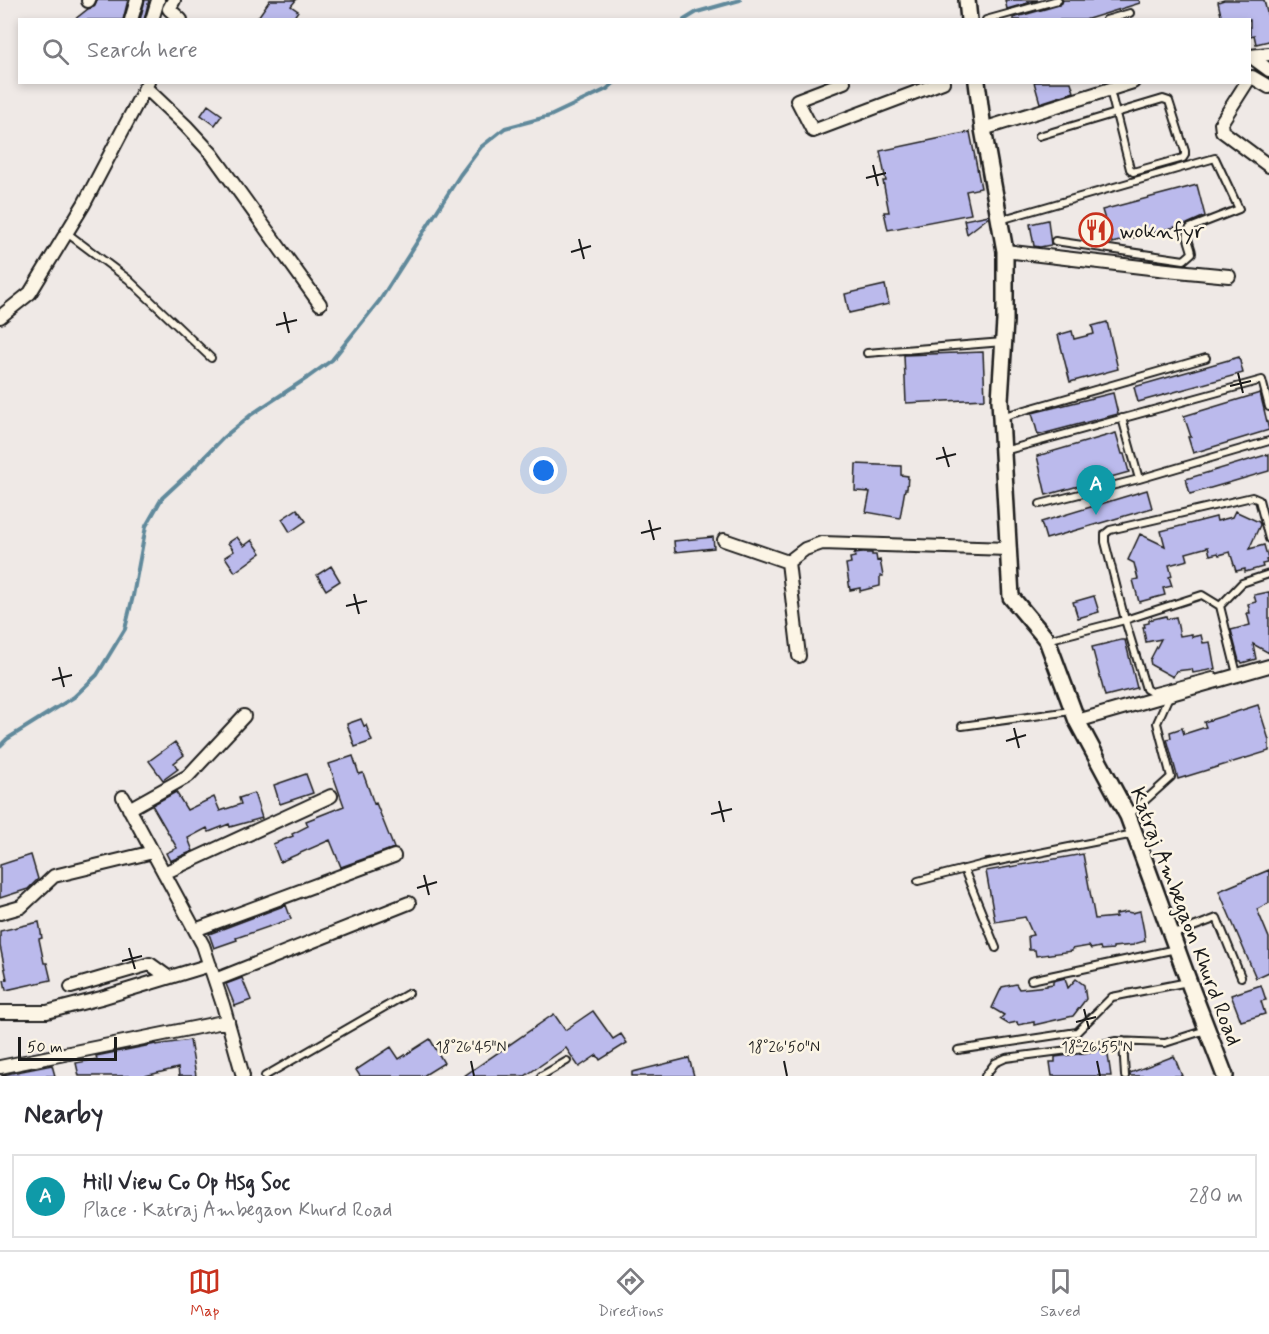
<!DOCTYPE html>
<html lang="en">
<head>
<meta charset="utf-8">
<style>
	body { margin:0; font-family:Mynerve,sans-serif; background:#f7f7f7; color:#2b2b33 }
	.scale { position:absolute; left:18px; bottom:15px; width:99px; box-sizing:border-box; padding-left:6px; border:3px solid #1c1c1c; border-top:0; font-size:16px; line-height:21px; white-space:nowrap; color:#1c1c1c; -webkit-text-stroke:4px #fcf5e5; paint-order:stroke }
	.you { position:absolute; left:544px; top:471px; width:21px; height:21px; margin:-15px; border:4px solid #fff; border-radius:50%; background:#1a73e8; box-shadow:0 0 0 9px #1a73e833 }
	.badge { display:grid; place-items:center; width:39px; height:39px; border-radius:50%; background:#c8321e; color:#fff; font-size:20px; font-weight:700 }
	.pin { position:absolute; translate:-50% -50px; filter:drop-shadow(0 2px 3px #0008) }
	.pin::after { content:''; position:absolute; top:32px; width:21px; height:18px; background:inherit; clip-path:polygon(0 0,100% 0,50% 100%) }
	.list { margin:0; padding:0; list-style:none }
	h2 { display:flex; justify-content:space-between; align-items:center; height:78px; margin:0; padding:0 24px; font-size:26px }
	h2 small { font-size:20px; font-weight:400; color:#7c7c81 }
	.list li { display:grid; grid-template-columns:39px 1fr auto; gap:18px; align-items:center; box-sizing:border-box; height:84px; margin:0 12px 12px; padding:0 12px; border:2px solid #e1e1e2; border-radius:0px }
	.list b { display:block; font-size:22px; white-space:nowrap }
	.list p { margin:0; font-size:20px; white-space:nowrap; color:#7c7c81 }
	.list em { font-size:20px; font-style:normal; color:#7c7c81 }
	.icon { flex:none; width:33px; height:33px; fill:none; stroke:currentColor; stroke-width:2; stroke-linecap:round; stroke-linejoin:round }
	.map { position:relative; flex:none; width:1269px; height:1076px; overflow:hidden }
	.search { position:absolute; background:#fff; box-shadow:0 3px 9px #0003; left:18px; right:18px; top:18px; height:66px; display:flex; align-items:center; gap:15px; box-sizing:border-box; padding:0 21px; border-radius:0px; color:#7c7c81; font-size:22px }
	.sheet { height:174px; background:#fff }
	nav { display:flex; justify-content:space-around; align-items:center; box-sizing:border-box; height:84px; border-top:2px solid #e1e1e2; background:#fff; font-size:16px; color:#7c7c81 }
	nav a { display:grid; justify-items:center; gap:3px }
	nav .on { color:#c8321e }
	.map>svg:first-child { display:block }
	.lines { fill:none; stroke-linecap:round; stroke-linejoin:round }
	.stream { stroke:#60899b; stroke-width:4 }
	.building { fill:#bbbaec; stroke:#1c1c1c; stroke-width:1.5 }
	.service-casing { stroke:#1c1c1c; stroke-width:10 }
	.minor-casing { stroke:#1c1c1c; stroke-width:16 }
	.tertiary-casing { stroke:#1c1c1c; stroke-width:20 }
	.service { stroke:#fcf5e5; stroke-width:6 }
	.minor { stroke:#fcf5e5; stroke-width:12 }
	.tertiary { stroke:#fcf5e5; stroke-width:15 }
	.ticks { fill:none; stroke:#1c1c1c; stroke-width:2 }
	.labels { text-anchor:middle; stroke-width:5; stroke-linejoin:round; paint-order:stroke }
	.poi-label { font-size:22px; fill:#1c1c1c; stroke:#fcf5e5; text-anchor:start }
	.street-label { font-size:22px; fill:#1c1c1c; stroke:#fcf5e5 }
	.ticks-label { font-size:15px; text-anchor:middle; fill:#1c1c1c; stroke:#fcf5e5; stroke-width:5; stroke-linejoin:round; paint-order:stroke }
</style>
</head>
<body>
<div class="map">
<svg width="1269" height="1076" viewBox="0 0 1269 1076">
	<rect width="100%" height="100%" fill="#efe9e6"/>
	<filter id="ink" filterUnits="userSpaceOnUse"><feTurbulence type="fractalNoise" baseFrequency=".0167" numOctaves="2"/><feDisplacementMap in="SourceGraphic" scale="12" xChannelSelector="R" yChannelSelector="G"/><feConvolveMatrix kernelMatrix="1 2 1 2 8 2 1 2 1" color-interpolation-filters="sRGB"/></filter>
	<g filter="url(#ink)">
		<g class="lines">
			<path class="stream" d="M684,20L697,12L740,0
				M0,746L7,739L74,697L97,675L125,629L133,596L146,526L162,498L190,472L224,437L252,414L307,378L332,360L380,300L460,175L481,147L505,128L550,116L607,89L615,82"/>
		</g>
		<path class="building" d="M97,0H128L123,20H74L88,9L94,7Z
			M145,0H149L144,20H140Z
			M270,0H296L291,6L298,11L292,20H256Z
			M1005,0H1038L1007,9Z
			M1063,0H1139L1140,3L1085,20H1013V18L1059,5L1062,3Z
			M1224,0H1264L1269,21V41L1256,44L1254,35L1250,36V20H1222L1218,2Z
			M1034,82H1071L1074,92L1040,103Z
			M208,105L222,115L215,125L201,115Z
			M970,132L981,188L966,191L971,214L888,230L884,212H889L883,181H886L880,151Z
			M1197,185L1205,216L1187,224L1112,243L1102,210Z
			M989,215V217L967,234L964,220Z
			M1048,220L1051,245L1040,247L1034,246L1030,224Z
			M885,285L889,304L849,313L845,294Z
			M1107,322L1118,369L1070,382L1058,335L1072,331L1074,339L1094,334L1092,326Z
			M983,352L985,399L906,403L904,355Z
			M1239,357L1243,373L1138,402L1134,387Z
			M1113,393L1118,414L1038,435L1032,413Z
			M1260,393L1269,430L1193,453L1188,437H1191L1184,416Z
			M1116,433L1122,454H1124L1129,472L1046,495L1037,456Z
			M1269,454V471L1190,494L1186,479Z
			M856,464L901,466V475L908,476L907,489H905L900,518L866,512L870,492L855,491Z
			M1147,490L1152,508L1046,539L1041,522Z
			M297,509L306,521L290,532L282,519Z
			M1235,511L1259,522L1260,525L1249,549L1264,545L1268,559L1266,560L1267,563L1262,564L1263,567L1245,572V569L1236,571L1230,552L1219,555L1218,553L1210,555L1208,547L1186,553L1188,560L1169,565L1172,576L1169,577L1172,586L1163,588L1165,595L1139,602L1133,580L1138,579L1134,563L1128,560L1140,534L1165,546L1161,531L1216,517L1217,521L1232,517Z
			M237,537L244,546L252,540L261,553L235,572L225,557L234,551L228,543Z
			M713,537L714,548L675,552L674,541Z
			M863,553H872V555H876L877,561L880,560L883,576H880V586L860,591V588L850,590L846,564L851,563L850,558L855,557L854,554Z
			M331,566L340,581L326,590L317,575Z
			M1269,592V653L1253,644L1256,659L1242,663L1241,661H1239L1231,630L1250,625L1247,613H1250L1248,604L1256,602L1254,595Z
			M1094,596L1099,612L1078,618L1073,602Z
			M1166,616L1167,619L1176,617L1180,636L1192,634V637L1201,635L1203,643L1210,642L1215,669L1193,673L1192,669L1176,671L1173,677L1151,665L1150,660L1161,639L1146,642L1143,627H1145L1144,624L1149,623V620Z
			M1121,640H1125L1137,688L1105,696L1092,647Z
			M1258,705L1269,740V751L1178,779L1167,739L1171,738L1170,732L1182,728L1184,734L1206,727L1204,722Z
			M361,719L364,726L366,725L372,741L355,747L347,724Z
			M175,742L184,755L174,763L178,769L163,780L149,761Z
			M353,756L359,774L363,773L374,804L376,803L394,848L341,867L330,840L280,862L273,844L293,836L292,834L308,826L306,821L344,806L329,764Z
			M306,774L313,793L280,804L274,785Z
			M176,792L187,810L214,797L220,811L241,804L239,798L254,793L262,818L230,827L229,824L209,832L207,828L188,838L193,851L170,861L166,853L177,848L152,805Z
			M1083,854L1095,919L1116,917V914L1127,912L1132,913L1140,911L1144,931L1145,941L1134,944V945L1113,947V949L1101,950L1100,947L1091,949L1089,946L1072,949V951L1036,956L1035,950H1029L1028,936L1033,935L1025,917L995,922L986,871Z
			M31,855L38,879L28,889L0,898V865Z
			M1269,870V903L1257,909L1269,938V972L1256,978L1219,891Z
			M286,905L291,919L236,938L237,940L214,948L209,934Z
			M39,922L42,938L39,939L44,963H47L51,980L6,990L4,980L7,979L0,946V931Z
			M242,978L251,1000L235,1006L226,984Z
			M1065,978L1068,988L1076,979L1084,985L1086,999L1073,1016L1034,1025V1022L1018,1025L1017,1022L1008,1024L1000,1019L1004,1015L992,1008L1002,987L1016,984L1019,989L1047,986V985L1053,984V981Z
			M1261,985L1266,1000L1261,1001L1265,1014L1241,1021L1231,995Z
			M593,1011L613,1039L621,1034L627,1043L600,1060L597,1055L579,1067L566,1048L525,1076H464L554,1014L565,1030Z
			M430,1039L444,1063L423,1076H360L356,1070L391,1047L399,1059Z
			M190,1040L196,1076H179L178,1068L145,1076H79L76,1063L97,1059L96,1056L156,1044V1045Z
			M1107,1048L1111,1076H1052L1050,1062H1055V1057L1085,1053Z
			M1174,1056L1182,1076H1130V1073Z
			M689,1058L694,1076H632V1072Z
			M52,1065L55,1076H2V1075Z"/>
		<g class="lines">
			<defs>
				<path id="service" d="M986,20L1058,0
					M1106,20L1130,13
					M1039,136L1163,99L1169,101L1185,151V155L1183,158L1133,172L1130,169L1110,90
					M1000,220L1215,158L1239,209L1190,228C1184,235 1191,245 1192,253L1184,260L1055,241
					M67,233L128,279L211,358
					M867,353L1003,342
					M1001,417L1206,358
					M1122,418L1139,479
					M1004,451L1262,380L1269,407
					M1040,504L1139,479L1269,441
					M1220,606L1242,583L1269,574
					M1047,640L1125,620L1202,595L1220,606L1236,670
					M1213,676L1151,692L1146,689L1125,620L1105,542V534L1110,530L1252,497L1259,500L1269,539
					M962,726L1071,711
					M1128,816L1171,777L1157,723L1170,694
					M964,869L996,948
					M918,881L984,864L1134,834
					M1172,935L1217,918L1241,977
					M1031,980L1176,949
					M1123,1041L1125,1076
					M958,1050L1077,1032L1112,997L1188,982
					M265,1076L409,993
					M541,1076L567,1061
					M985,1076L995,1063L1006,1058L1084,1048L1116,1041L1165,1043L1206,1030"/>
				<path id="minor" d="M174,0L169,9L181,20
					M88,1L89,0
					M131,20L137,0
					M152,20L158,0
					M1250,56L1269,70
					M1250,56L1269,54
					M1250,78L1252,77L1269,87
					M844,82L797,100L813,131L943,82
					M1247,82L1221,123L1222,131L1269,166
					M145,87L186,126L212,154L320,304
					M983,129L1133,82
					M1005,251L1167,270L1229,276
					M0,317L30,293L84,204L148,82
					M724,540L788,562
					M788,562L805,549L822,543L1008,549
					M788,562L799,656
					M1077,721L1269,666
					M123,797L203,945L223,1005L243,1076
					M129,809L188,776L244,716
					M164,873L331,796
					M0,913L21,907L54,876L153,852
					M195,930L394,856
					M215,980L409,903
					M71,987L150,964L168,977
					M0,1012H47L101,998L210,965
					M0,1067L228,1021"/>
				<path id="tertiary" d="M967,0L969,20
					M977,82L983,129L1005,251V321L1000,400L1011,597L1047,640L1077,721L1128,816L1191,988L1225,1076"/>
			</defs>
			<use href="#service" class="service-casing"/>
			<use href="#minor" class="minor-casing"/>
			<use href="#tertiary" class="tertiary-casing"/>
			<use href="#service" class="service"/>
			<use href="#minor" class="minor"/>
			<use href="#tertiary" class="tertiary"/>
		</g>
	</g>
	<path class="ticks" d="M873,165L878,186M866,178L886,173M579,239L584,259M571,252L591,246M284,312L289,333M276,325L297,320M1238,373L1243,393M1230,386L1251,381M943,447L949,467M936,459L956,454M649,520L654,540M641,533L661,528M354,594L359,614M346,606L367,601M59,667L64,687M52,680L72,675M1014,728L1019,748M1006,741L1026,735M719,801L724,822M711,814L732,809M424,875L429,895M417,888L437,882M129,948L135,969M122,961L142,956M1084,1009L1089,1029M1076,1022L1096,1017M471,1061L474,1076M784,1061L787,1076M1097,1061L1100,1076"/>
	<defs>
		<symbol id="restaurant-ring" viewBox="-11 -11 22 22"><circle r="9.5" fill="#fcf5e5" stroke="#c8321e" stroke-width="1.5"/><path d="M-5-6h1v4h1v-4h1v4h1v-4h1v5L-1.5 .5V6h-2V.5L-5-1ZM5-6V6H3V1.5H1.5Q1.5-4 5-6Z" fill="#c8321e"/></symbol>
	</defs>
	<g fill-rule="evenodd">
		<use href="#restaurant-ring" x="1077" y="211" width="38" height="38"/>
	</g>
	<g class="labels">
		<g class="poi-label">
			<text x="1119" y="238">woknfyr</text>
		</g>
		<g class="street-label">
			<text transform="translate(1187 916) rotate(69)" y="8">Katraj Ambegaon Khurd Road</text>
		</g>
	</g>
	<g class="ticks-label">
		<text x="471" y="1052">18°26'45"N</text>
		<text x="784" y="1052">18°26'50"N</text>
		<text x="1097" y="1052">18°26'55"N</text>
	</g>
</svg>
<div class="scale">50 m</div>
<div class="you"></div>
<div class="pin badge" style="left:1096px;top:515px;background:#0f9aa8">A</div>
<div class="search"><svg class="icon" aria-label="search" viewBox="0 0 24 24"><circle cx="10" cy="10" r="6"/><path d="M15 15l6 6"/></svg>Search here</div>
</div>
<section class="sheet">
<h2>Nearby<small></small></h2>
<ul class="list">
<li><span class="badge" style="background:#0f9aa8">A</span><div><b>Hill View Co Op Hsg Soc</b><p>Place · Katraj Ambegaon Khurd Road</p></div><em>280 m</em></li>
</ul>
</section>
<nav>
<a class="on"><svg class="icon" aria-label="map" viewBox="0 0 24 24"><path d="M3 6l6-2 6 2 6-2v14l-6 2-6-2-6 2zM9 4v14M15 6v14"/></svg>Map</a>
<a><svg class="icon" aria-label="directions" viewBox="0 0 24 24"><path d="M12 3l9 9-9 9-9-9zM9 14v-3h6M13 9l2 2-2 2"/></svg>Directions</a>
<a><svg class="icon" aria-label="saved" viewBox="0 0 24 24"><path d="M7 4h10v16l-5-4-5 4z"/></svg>Saved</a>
</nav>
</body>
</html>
